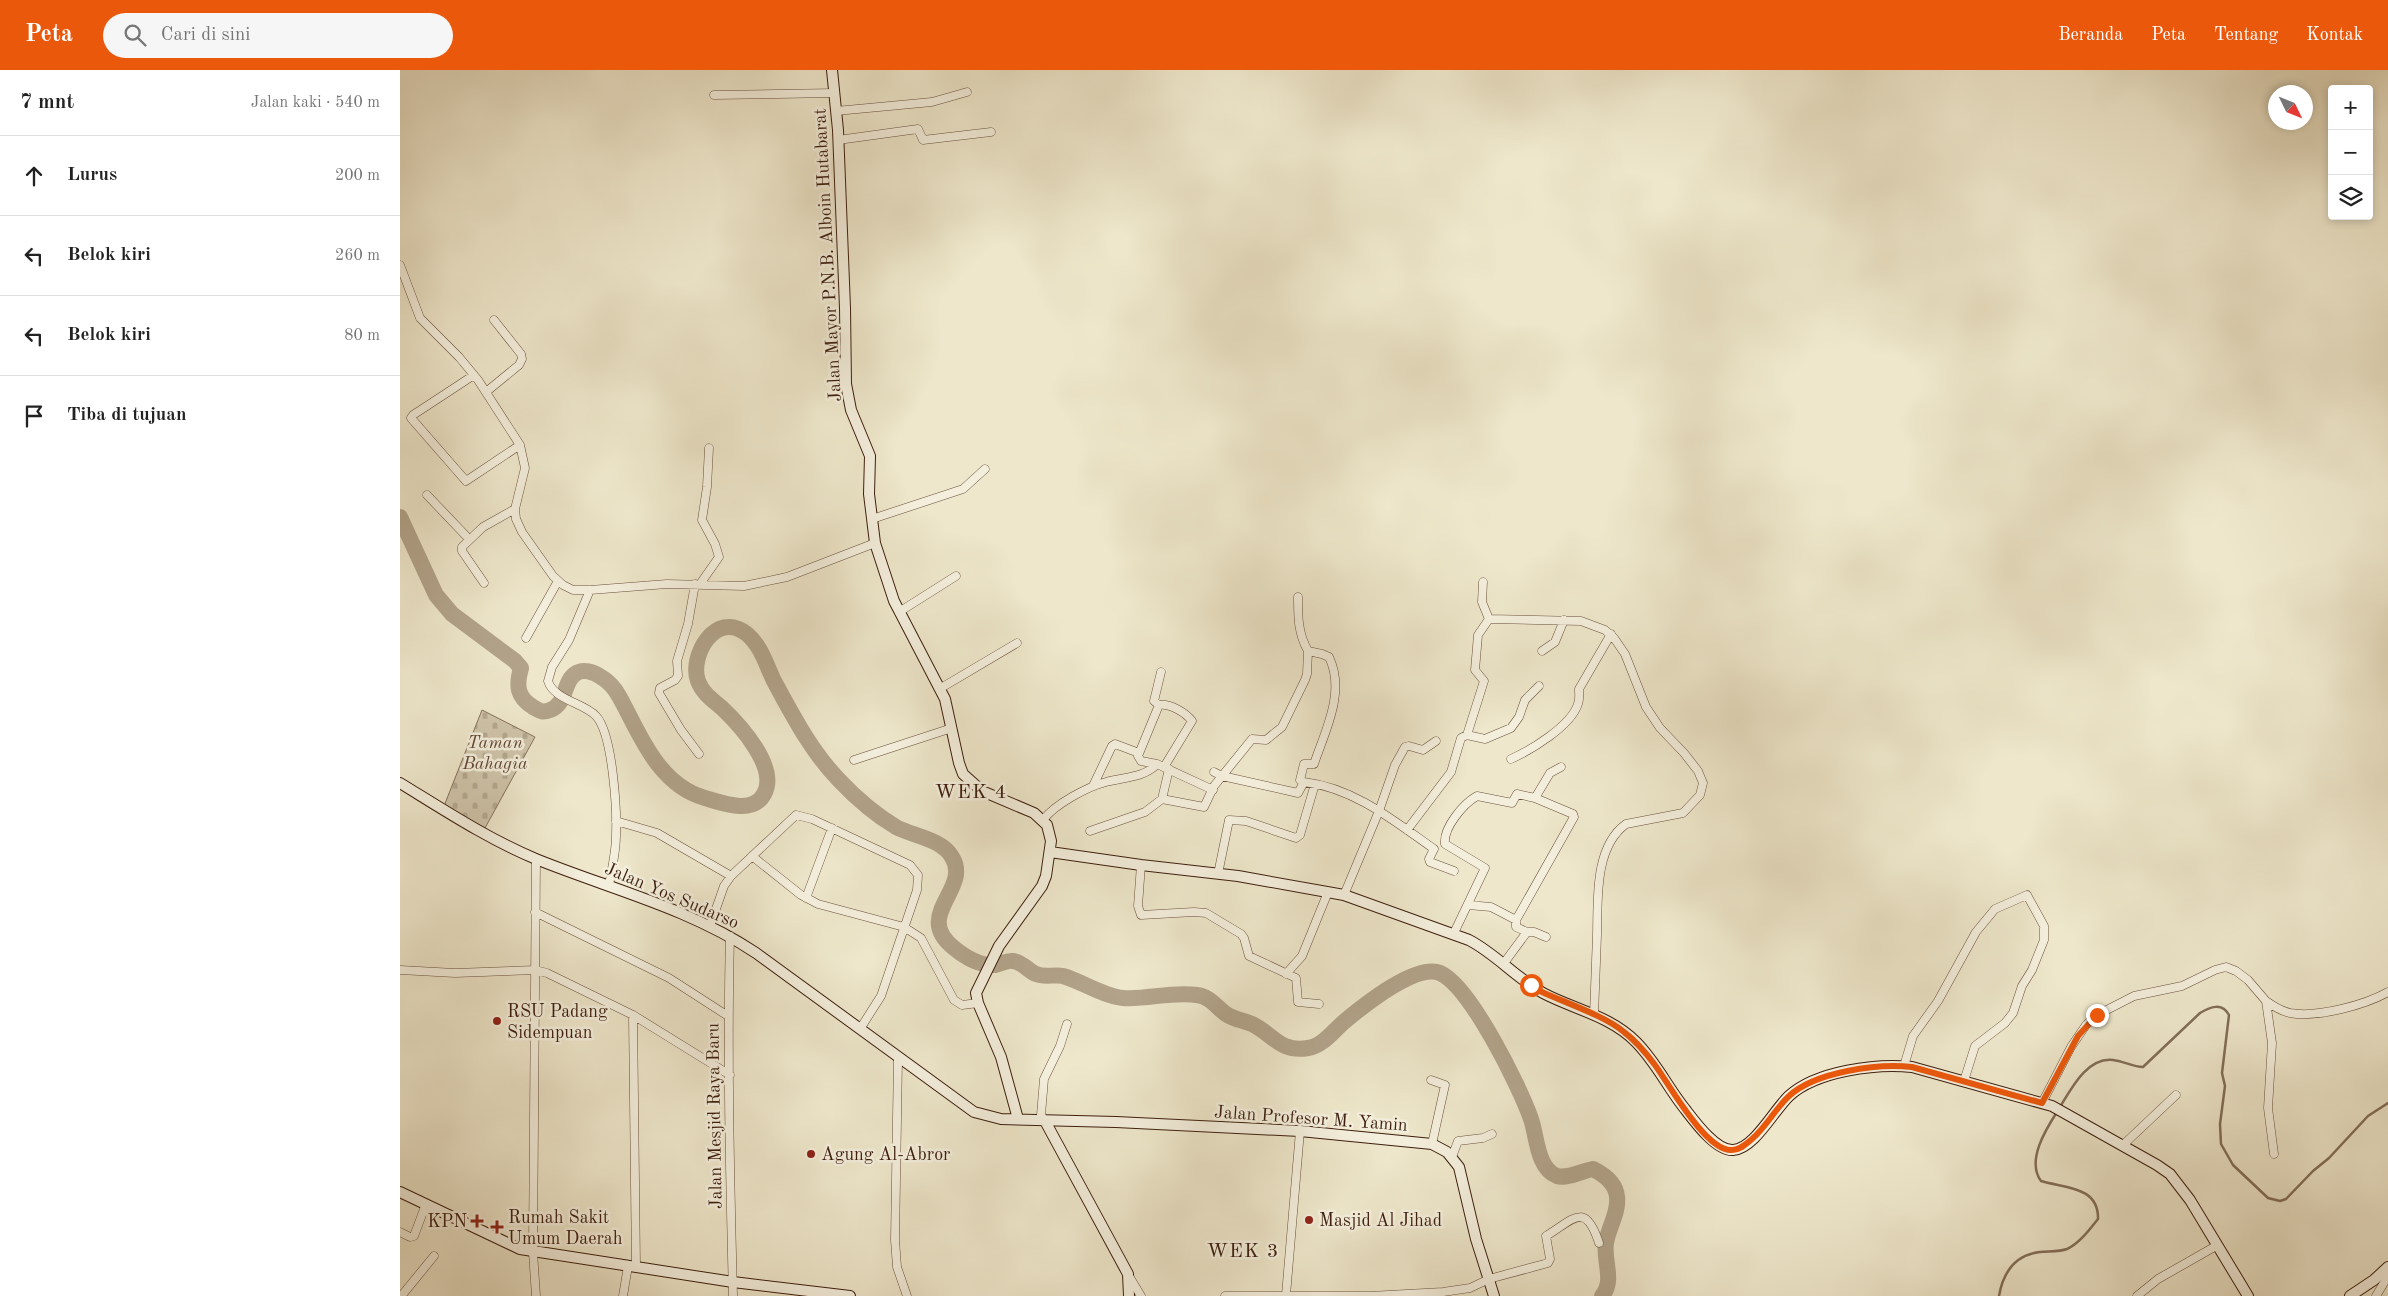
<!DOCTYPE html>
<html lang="id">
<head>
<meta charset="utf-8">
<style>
	body { margin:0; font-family:"Old Standard TT",serif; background:#f6f6f6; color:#222 }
	.controls { position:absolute; right:15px; top:15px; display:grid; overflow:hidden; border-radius:5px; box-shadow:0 2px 8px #0003 }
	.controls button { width:45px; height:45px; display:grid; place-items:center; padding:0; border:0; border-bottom:1px solid #e0e0e0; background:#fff; color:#222; font:25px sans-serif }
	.compass { position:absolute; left:1868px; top:15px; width:45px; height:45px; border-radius:50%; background:#fff; box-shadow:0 2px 8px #0003; rotate:133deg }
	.stop { position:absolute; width:15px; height:15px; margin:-11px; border:4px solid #ea580c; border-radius:50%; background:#fff }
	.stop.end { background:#ea580c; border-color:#fff; box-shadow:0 1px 5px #0008 }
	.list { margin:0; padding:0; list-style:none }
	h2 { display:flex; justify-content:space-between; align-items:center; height:65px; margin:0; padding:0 20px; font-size:21px }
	h2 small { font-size:16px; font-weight:400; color:#767676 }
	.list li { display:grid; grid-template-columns:32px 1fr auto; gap:15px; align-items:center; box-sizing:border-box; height:80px; padding:0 20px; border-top:1px solid #e0e0e0 }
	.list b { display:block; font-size:19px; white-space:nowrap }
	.list em { font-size:16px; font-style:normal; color:#767676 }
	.icon { flex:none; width:28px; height:28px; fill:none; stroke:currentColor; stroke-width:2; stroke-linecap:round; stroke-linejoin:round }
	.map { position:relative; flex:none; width:1988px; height:1226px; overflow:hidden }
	header { display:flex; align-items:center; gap:30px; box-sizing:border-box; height:70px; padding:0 25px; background:#ea580c; color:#fff }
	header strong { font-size:24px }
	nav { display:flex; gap:28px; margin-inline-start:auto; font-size:18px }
	.search { width:350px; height:45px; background:#f6f6f6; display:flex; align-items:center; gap:12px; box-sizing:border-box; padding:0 18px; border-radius:28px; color:#767676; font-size:19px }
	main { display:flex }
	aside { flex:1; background:#fff }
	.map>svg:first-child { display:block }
	.cemetery { fill:url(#cemetery-stones); stroke:#86725c }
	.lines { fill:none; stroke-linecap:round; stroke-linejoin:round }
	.stream { stroke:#836e58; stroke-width:2.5 }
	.river { stroke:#b2a38a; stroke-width:16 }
	.street-casing { stroke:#69503c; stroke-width:9 }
	.secondary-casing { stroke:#3d1e0d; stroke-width:12 }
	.street { stroke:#f4efdd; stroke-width:8 }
	.secondary { stroke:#f4efdd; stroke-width:10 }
	.route { stroke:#ea580c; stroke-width:6 }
	.poi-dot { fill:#8f2418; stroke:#f4efdd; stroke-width:2 }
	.labels { text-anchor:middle; stroke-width:5; stroke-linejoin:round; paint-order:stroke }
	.street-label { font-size:18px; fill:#3d1e0d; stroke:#f4efdd }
	.park-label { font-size:18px; font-style:italic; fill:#624834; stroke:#f4efdd }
	.poi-label { font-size:18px; fill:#3d1e0d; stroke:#f4efdd; text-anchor:start }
	.quarter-label { font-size:20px; letter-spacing:1px; fill:#3d1e0d; stroke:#f4efdd }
</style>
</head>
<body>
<header>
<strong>Peta</strong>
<div class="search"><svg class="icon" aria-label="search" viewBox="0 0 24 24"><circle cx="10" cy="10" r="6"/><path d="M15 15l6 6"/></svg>Cari di sini</div>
<nav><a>Beranda</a><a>Peta</a><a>Tentang</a><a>Kontak</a></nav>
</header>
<main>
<aside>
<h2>7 mnt<small>Jalan kaki · 540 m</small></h2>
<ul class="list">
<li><svg class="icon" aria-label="ahead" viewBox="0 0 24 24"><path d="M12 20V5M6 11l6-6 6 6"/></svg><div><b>Lurus</b></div><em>200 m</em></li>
<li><svg class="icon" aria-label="left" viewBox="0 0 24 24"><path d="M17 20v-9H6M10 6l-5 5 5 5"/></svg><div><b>Belok kiri</b></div><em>260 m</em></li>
<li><svg class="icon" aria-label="left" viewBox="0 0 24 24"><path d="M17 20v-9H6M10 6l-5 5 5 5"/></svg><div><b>Belok kiri</b></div><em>80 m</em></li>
<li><svg class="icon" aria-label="arrive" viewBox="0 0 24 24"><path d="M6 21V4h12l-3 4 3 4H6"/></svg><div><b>Tiba di tujuan</b></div></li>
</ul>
</aside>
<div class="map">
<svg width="1988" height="1226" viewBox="0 0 1988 1226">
	<defs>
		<pattern id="cemetery-stones" width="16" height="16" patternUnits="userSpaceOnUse" patternTransform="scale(1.25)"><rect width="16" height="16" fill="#d0c5ab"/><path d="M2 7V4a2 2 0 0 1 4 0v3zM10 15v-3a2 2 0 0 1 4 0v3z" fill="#b4a992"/></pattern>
	</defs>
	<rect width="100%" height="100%" fill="#eee7cb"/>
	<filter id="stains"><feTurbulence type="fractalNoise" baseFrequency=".004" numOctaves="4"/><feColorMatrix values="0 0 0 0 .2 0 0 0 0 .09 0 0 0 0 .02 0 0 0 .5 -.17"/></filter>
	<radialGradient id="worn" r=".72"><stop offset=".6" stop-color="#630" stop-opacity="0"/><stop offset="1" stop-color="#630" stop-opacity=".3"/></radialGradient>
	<path class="cemetery" d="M82,640L135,667L85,758L44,736Z"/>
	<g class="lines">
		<path class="stream" d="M1660,1037C1671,1019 1687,987 1713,990C1723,991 1733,997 1743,997L1800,943C1810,937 1822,932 1829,945L1822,1003L1825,1016L1820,1054L1821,1074L1833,1095L1868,1128L1880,1131L1886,1129L1913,1101L1929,1088L1968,1046L1988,1033
			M1599,1226C1603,1203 1615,1185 1640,1182C1649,1181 1659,1182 1667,1179C1679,1174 1690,1159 1698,1149C1699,1116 1664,1118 1641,1111C1626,1091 1646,1059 1657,1042"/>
		<path class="river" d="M0,447L36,525L52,544L115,591L121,598C116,616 117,627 133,637C140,641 142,643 150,640C167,634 163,612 175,604C183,598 194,602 201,607C215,615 220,628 228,643C245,677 265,717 305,728C322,733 353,745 364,724C379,698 340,655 322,638C313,630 303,624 298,611C289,587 315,539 347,564C361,576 366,594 374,611C393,646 411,681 439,710C455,727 476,745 496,757C513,766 542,769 552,787C572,819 512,845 554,878C565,887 580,896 595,895C601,894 607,890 613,891C623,892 628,901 636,904C645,908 654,904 663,906C683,912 703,926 723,928C746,930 772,921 797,925C811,927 815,936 826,944C835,950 843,950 852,954C873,964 880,983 908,978C923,976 934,960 945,951C963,936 1016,893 1040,903C1070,916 1120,1017 1131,1049C1137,1066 1137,1099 1157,1106C1167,1109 1182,1101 1193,1099C1203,1104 1216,1113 1217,1127C1219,1143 1208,1158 1206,1173C1203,1191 1215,1210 1202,1226"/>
		<defs>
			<path id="street" d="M314,25L435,23
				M436,41L532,32L567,22
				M438,70L518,59L523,70L591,62
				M0,195L20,248L59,287L78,310L120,375L125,398L115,439L116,449L122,462L153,506L163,515L173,520H190L267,514L344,516L387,507L475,473
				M74,305L13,345L11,348L66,411L120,375
				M86,322L119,295L122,289L121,284L94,250
				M27,425L69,469
				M472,449L563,419L585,399
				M1083,512L1082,532L1089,549L1181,551L1205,560L1214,568L1225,584L1246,637L1260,658L1284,683L1298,701L1303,713L1300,725L1283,743L1226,754C1194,777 1198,830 1197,865C1196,891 1195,918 1194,945
				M84,513L62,481V477L83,457L115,439
				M295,514L288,554L277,591L278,606L275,610L260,618L259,623L281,660L299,684
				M300,514L319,487L315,474L302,450L307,417L309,378
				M190,520L169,570L152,597L148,611C154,630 184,633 196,646C213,664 217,741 216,766C216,782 212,798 209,815
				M898,527C898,548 898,563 908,581L922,584L929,587C946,622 925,661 914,694H904L900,710L904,712
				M499,542L556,506
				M126,568L158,511
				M1142,581L1155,572L1164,550
				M541,618L617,573
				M759,635L754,631L761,602
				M1067,665L1084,611L1075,600L1078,565L1089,549
				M1111,689C1131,680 1171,656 1178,634C1180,628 1179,625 1179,619L1211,564
				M454,690L552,658
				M757,694L741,691L738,686L759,635C770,633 786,643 792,651L764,697
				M814,702L822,706L898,723L904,712C954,718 993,750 1034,779L1029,789L1030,792L1054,801
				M693,716L712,676L715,674L739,683
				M762,729L769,699
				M643,750C655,734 687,717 706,712C724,707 744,708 757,694L813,720
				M216,751L257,763L331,806
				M1007,760L1051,702L1061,668L1067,665L1085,669L1111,658L1119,647L1125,630L1139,616
				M690,761L745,742L762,729L804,737L814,716L852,669L866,670L882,657L905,610L907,604L908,581
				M352,786L401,825L418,834L504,857L521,868L554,930L562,935L578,933
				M136,789L133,1182L136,1226
				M741,795L738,836L741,845L794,842L806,843L841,864L844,868L849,886L896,908L898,932L919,934
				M818,804L829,750L846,751L896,768L900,765L915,714
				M944,825L979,741L995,695L1005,677L1009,676L1023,680L1036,671
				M406,828L432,758
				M1068,835L1091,837L1116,850
				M135,842L269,908L328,946
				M310,856L324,816L331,806L396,745L412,749L510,795L518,805L517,820L481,926L460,959
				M1127,862H1134L1146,867
				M1053,865L1085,798L1045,774C1043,758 1063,734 1077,726L1112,733L1117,724L1135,728L1150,703L1161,697
				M330,866C327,986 330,1106 333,1226
				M1104,893L1127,862L1116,857V850L1174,747L1173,744L1135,728
				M0,900L55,903L135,900L147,903L233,945L330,1005
				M886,904L902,886L928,822
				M1866,931C1873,936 1881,941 1890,943C1917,948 1965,935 1988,922
				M233,945L236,1197
				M498,988L495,1170L497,1197L507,1226
				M1504,996L1513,966L1538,931L1576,862L1595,839L1627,825L1644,856V870L1632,900L1622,916L1613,943L1605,953L1575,976L1564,1011
				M1031,1010L1045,1015L1032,1074
				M1642,1033L1671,977L1686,955L1697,945L1734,926L1782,916L1815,900L1826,897L1836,901L1848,910L1866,931L1872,973L1868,1038L1874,1084
				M645,1051L641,1045L644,1009L660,976L667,954
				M1723,1075L1776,1025
				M1052,1087L1058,1071L1083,1068L1092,1064
				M0,1162L10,1167L14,1166L26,1134
				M729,1206L741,1226
				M3,1224L34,1186
				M886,1225L900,1061
				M223,1226L228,1196
				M825,1226H970L1043,1222L1070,1218L1089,1209L1148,1193L1150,1189L1146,1166C1173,1150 1185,1130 1199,1173
				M1737,1226L1758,1209L1816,1176
				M1976,1226L1985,1211L1988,1197"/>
			<path id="secondary" d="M432,0L438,60L445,238L446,314L451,340L470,386L469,424L475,473L494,531L545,629L559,693L563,704L582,721L634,743L647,755L651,771L646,806L642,816L599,876L576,923L578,933L601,987L618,1049
				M0,713C44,740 88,769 136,789C210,819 289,838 356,883L574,1042L601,1049L716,1052L900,1061L1032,1074L1047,1082L1059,1097L1076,1169L1094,1226
				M650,782L741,795L838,806L944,825L1069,870C1096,884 1116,908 1143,923C1173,939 1211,946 1236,972C1256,992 1268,1018 1285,1039C1295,1052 1316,1081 1333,1080C1354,1079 1374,1040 1389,1026C1416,1001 1477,993 1512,997L1652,1036L1757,1095L1770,1104L1790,1130L1848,1226
				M645,1051L728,1204L729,1226
				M0,1122L120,1179L333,1212L450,1226
				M1950,1226L1974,1210L1988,1197"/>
		</defs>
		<use href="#street" class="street-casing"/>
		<use href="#secondary" class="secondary-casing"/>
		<use href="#street" class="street"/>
		<use href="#secondary" class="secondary"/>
	</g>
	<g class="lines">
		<path class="route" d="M1131,915L1142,922C1166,933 1205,946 1224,962C1236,971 1246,983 1255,995C1269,1014 1306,1082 1332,1080C1340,1080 1346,1074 1352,1069C1366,1057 1375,1039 1389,1026C1415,1002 1478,993 1512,997L1642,1033L1678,966L1697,945"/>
	</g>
	<g class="poi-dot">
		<circle cx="97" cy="951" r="5"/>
		<circle cx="411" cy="1084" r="5"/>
		<circle cx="909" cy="1150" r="5"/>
		<path d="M74.5 1143.5h5v5h5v5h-5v5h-5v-5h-5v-5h5z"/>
		<path d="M94.5 1149.5h5v5h5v5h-5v5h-5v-5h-5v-5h5z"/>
	</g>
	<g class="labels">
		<g class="street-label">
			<text transform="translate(427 185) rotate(-93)" y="6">Jalan Mayor P.N.B. Alboin Hutabarat</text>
			<text transform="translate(272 825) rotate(23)" y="6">Jalan Yos Sudarso</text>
			<text transform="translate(314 1046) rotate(-91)" y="6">Jalan Mesjid Raya Baru</text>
			<text transform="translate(911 1048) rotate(4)" y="6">Jalan Profesor M. Yamin</text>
		</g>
		<g class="park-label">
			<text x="95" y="678">Taman<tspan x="95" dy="21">Bahagia</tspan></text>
		</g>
		<g class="poi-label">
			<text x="107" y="947">RSU Padang<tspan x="107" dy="21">Sidempuan</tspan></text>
			<text x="421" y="1090">Agung Al-Abror</text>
			<text x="108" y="1153">Rumah Sakit<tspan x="108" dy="21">Umum Daerah</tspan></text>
			<text x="919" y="1156">Masjid Al Jihad</text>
			<text x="67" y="1157" text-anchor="end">KPN</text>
		</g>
		<g class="quarter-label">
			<text x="571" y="728">WEK 4</text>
			<text x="843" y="1187">WEK 3</text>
		</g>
	</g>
	<rect width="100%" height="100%" filter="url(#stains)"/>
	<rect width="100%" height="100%" fill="url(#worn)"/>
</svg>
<div class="controls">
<button>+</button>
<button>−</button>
<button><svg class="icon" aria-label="layers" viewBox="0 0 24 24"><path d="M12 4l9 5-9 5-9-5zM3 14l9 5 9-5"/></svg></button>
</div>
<svg class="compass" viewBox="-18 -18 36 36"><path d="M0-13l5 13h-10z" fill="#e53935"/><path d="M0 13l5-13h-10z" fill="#767676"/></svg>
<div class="stop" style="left:1131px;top:915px"></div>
<div class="stop end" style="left:1697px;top:945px"></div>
</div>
</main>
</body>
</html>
